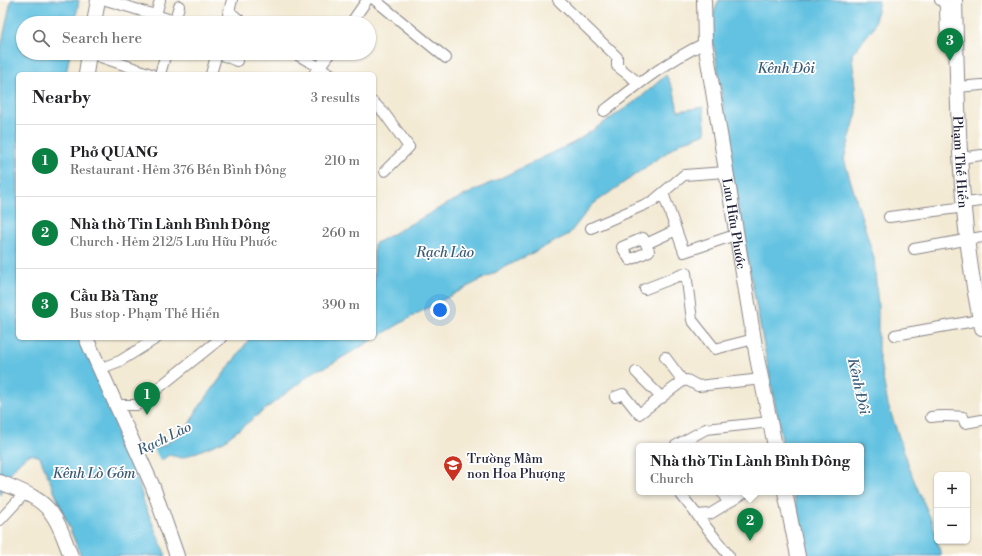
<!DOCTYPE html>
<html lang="en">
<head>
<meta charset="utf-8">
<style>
	body { margin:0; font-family:"Libre Bodoni",serif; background:#f2f2f2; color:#202124 }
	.controls { position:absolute; right:12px; bottom:12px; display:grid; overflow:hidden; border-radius:6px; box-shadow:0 1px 3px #0004 }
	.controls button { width:36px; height:36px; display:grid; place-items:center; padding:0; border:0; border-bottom:1px solid #e0e0e0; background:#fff; color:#202124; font:20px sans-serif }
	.you { position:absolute; left:440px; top:310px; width:14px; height:14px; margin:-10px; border:3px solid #fff; border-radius:50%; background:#1a73e8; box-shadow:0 0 0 6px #1a73e833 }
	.badge { display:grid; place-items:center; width:26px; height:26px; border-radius:50%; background:#0b8043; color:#fff; font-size:13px; font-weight:700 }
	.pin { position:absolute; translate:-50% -33px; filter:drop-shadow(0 1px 2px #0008) }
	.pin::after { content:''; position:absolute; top:21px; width:14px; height:12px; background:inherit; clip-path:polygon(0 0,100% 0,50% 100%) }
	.popup { position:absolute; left:636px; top:443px; width:228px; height:52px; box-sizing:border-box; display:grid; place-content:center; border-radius:6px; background:#fff; filter:drop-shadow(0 1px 3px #0005); font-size:13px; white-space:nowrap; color:#757577 }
	.popup b { font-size:15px; color:#202124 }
	.popup::after { content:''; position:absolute; left:50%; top:100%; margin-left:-8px; border:8px solid transparent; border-top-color:#fff }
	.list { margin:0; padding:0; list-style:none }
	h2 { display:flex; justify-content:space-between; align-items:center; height:52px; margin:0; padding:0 16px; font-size:17px }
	h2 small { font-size:13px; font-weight:400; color:#757577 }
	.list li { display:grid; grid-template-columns:26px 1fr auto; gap:12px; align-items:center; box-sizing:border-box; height:72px; padding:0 16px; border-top:1px solid #e0e0e0 }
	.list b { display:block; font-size:15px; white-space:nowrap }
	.list p { margin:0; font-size:13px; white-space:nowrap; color:#757577 }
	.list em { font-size:13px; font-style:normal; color:#757577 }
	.icon { flex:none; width:22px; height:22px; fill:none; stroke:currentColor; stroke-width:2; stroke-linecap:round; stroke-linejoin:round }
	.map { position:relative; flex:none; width:982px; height:556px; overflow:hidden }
	.search { position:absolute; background:#fff; box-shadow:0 1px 3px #0004; left:16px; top:16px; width:360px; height:44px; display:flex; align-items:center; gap:10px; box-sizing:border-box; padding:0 14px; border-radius:22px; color:#757577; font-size:15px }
	.panel { position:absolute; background:#fff; box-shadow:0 1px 3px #0004; left:16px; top:72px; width:360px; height:268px; border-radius:6px }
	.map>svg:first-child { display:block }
	.water { fill:#63c2e1; stroke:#42728e }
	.pier { fill:#f3ead4 }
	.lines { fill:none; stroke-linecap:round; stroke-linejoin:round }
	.street-casing { stroke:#8a8688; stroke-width:12 }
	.secondary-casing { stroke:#8a8688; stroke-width:16 }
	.street { stroke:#fff; stroke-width:10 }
	.secondary { stroke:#fff; stroke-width:14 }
	.labels { text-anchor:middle; stroke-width:3.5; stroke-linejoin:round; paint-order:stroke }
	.street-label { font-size:13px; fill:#22223b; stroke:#fff }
	.poi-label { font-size:13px; fill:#22223b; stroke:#fff; text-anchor:start }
	.water-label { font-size:14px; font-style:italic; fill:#395a75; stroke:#fff }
</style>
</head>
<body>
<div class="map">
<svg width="982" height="556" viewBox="0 0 982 556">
	<rect width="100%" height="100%" fill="#fff"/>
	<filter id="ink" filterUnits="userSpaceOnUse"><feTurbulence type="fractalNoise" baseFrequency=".025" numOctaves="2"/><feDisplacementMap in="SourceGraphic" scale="8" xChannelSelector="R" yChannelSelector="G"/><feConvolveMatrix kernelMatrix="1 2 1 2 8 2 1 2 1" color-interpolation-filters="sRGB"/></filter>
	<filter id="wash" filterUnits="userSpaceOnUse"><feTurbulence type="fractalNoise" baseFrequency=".012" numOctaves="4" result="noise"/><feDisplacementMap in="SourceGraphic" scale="16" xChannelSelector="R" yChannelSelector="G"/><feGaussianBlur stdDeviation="0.9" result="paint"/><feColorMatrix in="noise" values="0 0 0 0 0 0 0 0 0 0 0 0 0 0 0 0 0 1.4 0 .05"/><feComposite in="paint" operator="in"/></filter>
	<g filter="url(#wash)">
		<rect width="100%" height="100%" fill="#f3ead4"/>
		<path class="water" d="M11,0H79L75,23H23V53H70L66,74H18V338H82L134,458L164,445L185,432L197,410L250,338H374V244L449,203L575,142L639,99L666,75L674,91L678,111L703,107L706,133L680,143L592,205L569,234L425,309L326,367L316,370L224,441L182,458L169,455L137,476L144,503L166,556H81L40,457L31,454C15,461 7,479 0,495V52Z
			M719,0H879L874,27L852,54L857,112L844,159L874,258L878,307V351L888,405L913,478L933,524L941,556H807L793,492H861V446H783L731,173L719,77L710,23Z"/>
		<path class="pier" d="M121,426L135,455L153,447L161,462L139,477L142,487L116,428Z"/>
	</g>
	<g filter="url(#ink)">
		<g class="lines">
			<defs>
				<path id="street" d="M106,0L175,21
					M375,0L446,58
					M558,0L617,57V66L639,83
					M940,0L943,1L945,7L946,44L957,57
					M229,11L243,23
					M156,15L160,0
					M174,23L179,6
					M226,23L232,0
					M351,23L367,0
					M89,53L151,74
					M217,53L237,61
					M294,53L331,74
					M160,74L166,53
					M211,74L217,53
					M314,74L330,53
					M957,87L982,85
					M374,103L384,113L409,147L385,171
					M604,111C637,85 667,61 705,43
					M960,158L982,155
					M663,193L684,252L738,234
					M965,203L982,201
					M889,217L965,207
					M591,228L653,201L684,175L726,172
					M646,244L649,251L630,260L622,247L643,238L646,244L676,230
					M914,249L982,237
					M645,289L686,273L692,320L715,349L754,339
					M895,335L980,320
					M665,357L683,381
					M99,369L120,361L157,338
					M636,372L662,398
					M615,397L623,394L639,414L683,381L687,380L698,386L762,379
					M116,405H137L221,338
					M931,417C943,415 952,416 963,417L965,423L982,420
					M675,446L706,429L770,422
					M679,492L697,515L710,514L746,492
					M722,492L728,503
					M697,515L729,556
					M0,520L25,493"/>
				<g id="secondary">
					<path id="s1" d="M704,0L705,43L757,358L775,446"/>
					<path id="s2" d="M955,0C958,108 958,222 982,328"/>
					<path d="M94,23L98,0"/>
					<path d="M86,74L89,53"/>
					<path d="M86,338L153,487L177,556"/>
					<path d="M0,482C18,490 41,497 52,514C61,526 65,542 71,556"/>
					<path d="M785,492L798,556"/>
				</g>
			</defs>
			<use href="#street" class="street-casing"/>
			<use href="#secondary" class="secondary-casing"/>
			<use href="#street" class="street"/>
			<use href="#secondary" class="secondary"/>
		</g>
	</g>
	<defs>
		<symbol id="school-pin" viewBox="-11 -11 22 30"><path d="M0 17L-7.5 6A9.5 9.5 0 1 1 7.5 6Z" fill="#c8321e" stroke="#fff"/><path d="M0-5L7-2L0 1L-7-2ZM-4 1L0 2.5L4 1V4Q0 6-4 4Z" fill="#fff"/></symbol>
	</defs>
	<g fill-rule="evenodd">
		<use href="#school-pin" x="442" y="454" width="22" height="30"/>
	</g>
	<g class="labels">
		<g class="street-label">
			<text dy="5" stroke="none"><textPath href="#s2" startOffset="162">Phạm Thế Hiển</textPath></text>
			<text dy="5" stroke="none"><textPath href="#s1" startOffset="226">Lưu Hữu Phước</textPath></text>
		</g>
		<g class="poi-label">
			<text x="467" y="463">Trường Mầm<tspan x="467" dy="15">non Hoa Phượng</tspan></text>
		</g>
		<g class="water-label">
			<text x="786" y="73">Kênh Đôi</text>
			<text x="445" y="257">Rạch Lào</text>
			<text transform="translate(859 386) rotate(77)" y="5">Kênh Đôi</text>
			<text transform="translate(164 438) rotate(-26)" y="5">Rạch Lào</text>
			<text x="94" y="478">Kênh Lò Gốm</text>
		</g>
	</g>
</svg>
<div class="controls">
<button>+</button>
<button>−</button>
</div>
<div class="you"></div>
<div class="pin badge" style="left:147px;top:415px">1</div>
<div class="pin badge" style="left:750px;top:541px">2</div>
<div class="popup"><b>Nhà thờ Tin Lành Bình Đông</b>Church</div>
<div class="pin badge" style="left:950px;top:61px">3</div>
<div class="search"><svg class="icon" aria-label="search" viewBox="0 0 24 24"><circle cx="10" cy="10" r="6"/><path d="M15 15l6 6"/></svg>Search here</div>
<section class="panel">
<h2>Nearby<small>3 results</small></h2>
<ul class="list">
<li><span class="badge">1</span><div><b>Phở QUANG</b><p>Restaurant · Hẻm 376 Bến Bình Đông</p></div><em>210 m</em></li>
<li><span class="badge">2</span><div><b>Nhà thờ Tin Lành Bình Đông</b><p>Church · Hẻm 212/5 Lưu Hữu Phước</p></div><em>260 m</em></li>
<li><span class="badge">3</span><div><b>Cầu Bà Tàng</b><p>Bus stop · Phạm Thế Hiển</p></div><em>390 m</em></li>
</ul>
</section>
</div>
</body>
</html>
